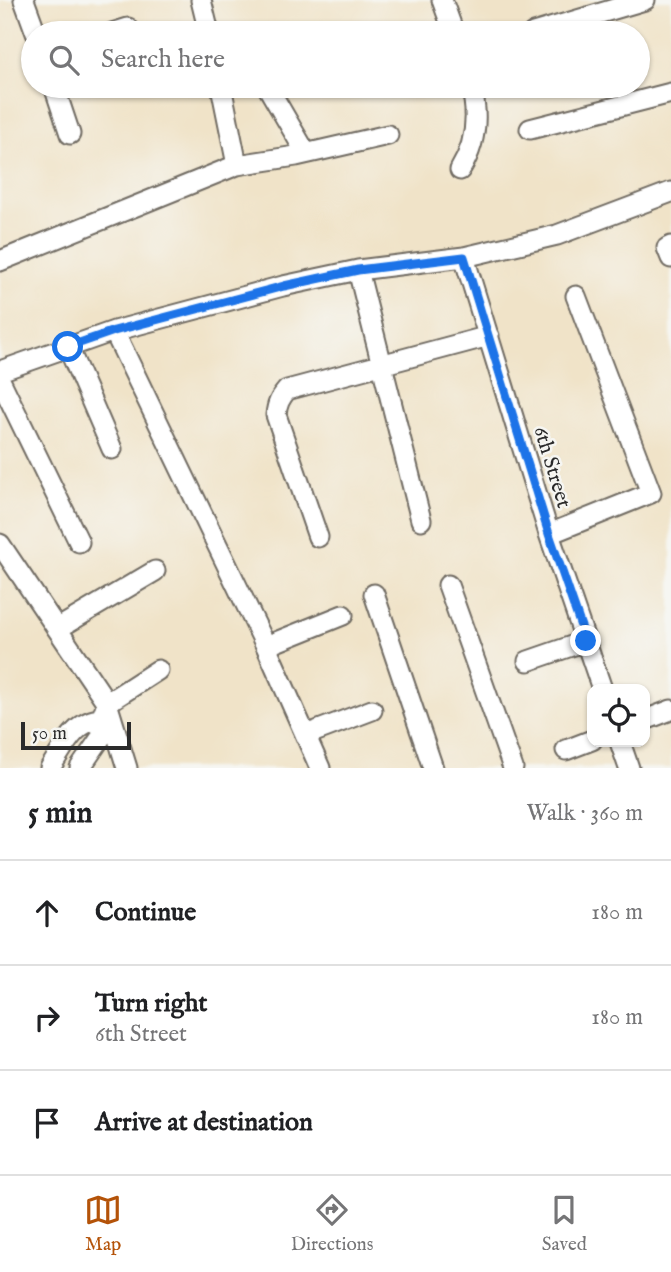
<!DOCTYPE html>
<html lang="en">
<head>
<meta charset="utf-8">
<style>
	body { margin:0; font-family:"IM FELL English",serif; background:#f6f6f6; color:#202124 }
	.controls { position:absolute; right:21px; bottom:21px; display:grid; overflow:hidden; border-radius:14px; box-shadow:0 2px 5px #0004 }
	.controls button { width:63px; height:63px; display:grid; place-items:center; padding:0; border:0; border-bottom:2px solid #e0e0e0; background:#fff; color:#202124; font:35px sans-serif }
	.scale { position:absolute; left:21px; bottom:18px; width:110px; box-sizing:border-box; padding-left:7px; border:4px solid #2b2b2b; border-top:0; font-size:19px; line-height:24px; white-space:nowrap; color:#2b2b2b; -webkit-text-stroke:5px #f6f6f2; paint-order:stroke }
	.stop { position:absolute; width:21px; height:21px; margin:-16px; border:5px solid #1a73e8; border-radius:50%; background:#fff }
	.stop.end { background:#1a73e8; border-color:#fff; box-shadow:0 2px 7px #0008 }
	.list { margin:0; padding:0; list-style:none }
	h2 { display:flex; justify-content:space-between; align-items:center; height:91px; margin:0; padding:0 28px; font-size:30px }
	h2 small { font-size:23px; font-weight:400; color:#757577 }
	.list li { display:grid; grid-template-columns:46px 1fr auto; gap:21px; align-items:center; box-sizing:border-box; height:105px; padding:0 28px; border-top:2px solid #e0e0e0 }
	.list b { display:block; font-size:26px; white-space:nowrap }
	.list p { margin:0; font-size:23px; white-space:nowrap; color:#757577 }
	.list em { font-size:23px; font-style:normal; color:#757577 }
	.icon { flex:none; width:38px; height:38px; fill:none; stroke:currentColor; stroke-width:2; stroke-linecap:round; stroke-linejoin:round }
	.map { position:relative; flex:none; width:671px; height:768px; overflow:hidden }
	.search { position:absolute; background:#fff; box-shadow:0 2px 5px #0004; left:21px; right:21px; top:21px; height:77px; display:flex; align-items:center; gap:18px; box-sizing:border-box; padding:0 24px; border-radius:38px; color:#757577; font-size:26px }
	.sheet { height:406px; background:#fff }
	nav { display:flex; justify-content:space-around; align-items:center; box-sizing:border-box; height:98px; border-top:2px solid #e0e0e0; background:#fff; font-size:19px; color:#757577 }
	nav a { display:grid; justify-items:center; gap:4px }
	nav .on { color:#b45309 }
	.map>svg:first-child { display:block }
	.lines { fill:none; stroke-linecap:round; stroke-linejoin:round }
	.minor-casing { stroke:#706b62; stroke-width:23 }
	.minor { stroke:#fff; stroke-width:19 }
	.route { stroke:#1a73e8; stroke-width:9 }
	.labels { text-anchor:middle; stroke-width:5; stroke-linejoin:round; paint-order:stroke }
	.street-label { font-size:21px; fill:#2b2b2b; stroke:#f6f6f2 }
</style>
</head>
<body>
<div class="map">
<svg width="671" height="768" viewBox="0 0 671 768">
	<rect width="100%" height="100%" fill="#f6f6f2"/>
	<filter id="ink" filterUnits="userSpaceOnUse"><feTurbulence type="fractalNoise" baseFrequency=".0143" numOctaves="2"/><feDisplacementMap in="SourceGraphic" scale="14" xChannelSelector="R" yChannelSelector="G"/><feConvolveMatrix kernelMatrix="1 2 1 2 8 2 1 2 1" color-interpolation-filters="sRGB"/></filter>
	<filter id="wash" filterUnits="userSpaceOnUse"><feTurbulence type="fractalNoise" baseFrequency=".00686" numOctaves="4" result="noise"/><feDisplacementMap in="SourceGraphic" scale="28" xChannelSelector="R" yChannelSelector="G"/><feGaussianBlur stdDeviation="1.57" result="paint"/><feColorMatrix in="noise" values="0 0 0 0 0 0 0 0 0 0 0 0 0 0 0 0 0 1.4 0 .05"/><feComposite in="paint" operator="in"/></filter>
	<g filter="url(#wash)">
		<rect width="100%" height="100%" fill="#f0e3c8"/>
	</g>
	<g filter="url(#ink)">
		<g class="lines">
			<defs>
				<path id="minor" d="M24,0L36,33
					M201,0L209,33
					M442,0L454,33
					M112,33L128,28
					M533,33L645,0
					M54,86L70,134
					M221,86L237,165
					M267,86L306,153
					M530,129L671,93
					M460,170C476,144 479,116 471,86
					M671,246L667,248L671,258
					M464,257L549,534L602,689
					M0,261L237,165L296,156L388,135
					M358,270L421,520
					M114,331L266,646L320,768
					M68,347L112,449
					M0,371L114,331L283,286L358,270L464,257L557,235L671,192
					M0,380L79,542
					M549,534L651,493L576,296
					M318,537L276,415C277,404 280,398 287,390L489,336
					M0,544L107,703L127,768
					M448,585L513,768
					M374,594L433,768
					M57,629L155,571
					M266,646L343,615
					M528,661L586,641
					M645,720L671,710
					M306,735L372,710
					M620,742L629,768
					M566,750L592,740
					M50,768C63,749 75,720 101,719
					M80,768L102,736L101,719L107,703L158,670"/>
			</defs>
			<use href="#minor" class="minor-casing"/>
			<use href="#minor" class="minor"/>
		</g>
	</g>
	<g class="lines" filter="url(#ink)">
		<path class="route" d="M68,347L114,331L284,286L358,270L464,257L549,534L586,641"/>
	</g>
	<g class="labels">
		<g class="street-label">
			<text transform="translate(553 467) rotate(73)" y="7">6th Street</text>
		</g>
	</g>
</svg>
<div class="controls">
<button><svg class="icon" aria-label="locate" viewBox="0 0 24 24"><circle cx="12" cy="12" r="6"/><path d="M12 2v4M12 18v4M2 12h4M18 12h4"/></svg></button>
</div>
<div class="scale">50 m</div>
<div class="stop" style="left:68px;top:347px"></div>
<div class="stop end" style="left:586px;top:641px"></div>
<div class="search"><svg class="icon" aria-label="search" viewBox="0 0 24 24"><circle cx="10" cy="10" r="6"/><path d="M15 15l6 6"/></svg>Search here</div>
</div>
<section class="sheet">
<h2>5 min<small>Walk · 360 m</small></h2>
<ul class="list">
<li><svg class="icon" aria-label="ahead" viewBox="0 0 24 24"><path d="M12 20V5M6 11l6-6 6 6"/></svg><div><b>Continue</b></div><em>180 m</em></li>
<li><svg class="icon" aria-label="right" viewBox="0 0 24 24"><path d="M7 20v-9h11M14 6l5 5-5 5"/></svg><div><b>Turn right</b><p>6th Street</p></div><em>180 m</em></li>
<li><svg class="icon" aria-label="arrive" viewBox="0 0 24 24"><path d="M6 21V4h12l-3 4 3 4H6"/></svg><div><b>Arrive at destination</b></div></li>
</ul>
</section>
<nav>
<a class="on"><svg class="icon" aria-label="map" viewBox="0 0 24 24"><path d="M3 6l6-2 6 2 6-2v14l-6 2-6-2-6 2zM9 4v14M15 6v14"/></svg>Map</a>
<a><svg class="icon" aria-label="directions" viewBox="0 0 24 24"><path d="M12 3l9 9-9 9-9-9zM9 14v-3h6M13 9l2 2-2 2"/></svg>Directions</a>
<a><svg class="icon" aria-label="saved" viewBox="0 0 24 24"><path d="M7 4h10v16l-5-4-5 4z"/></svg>Saved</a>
</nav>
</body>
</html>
